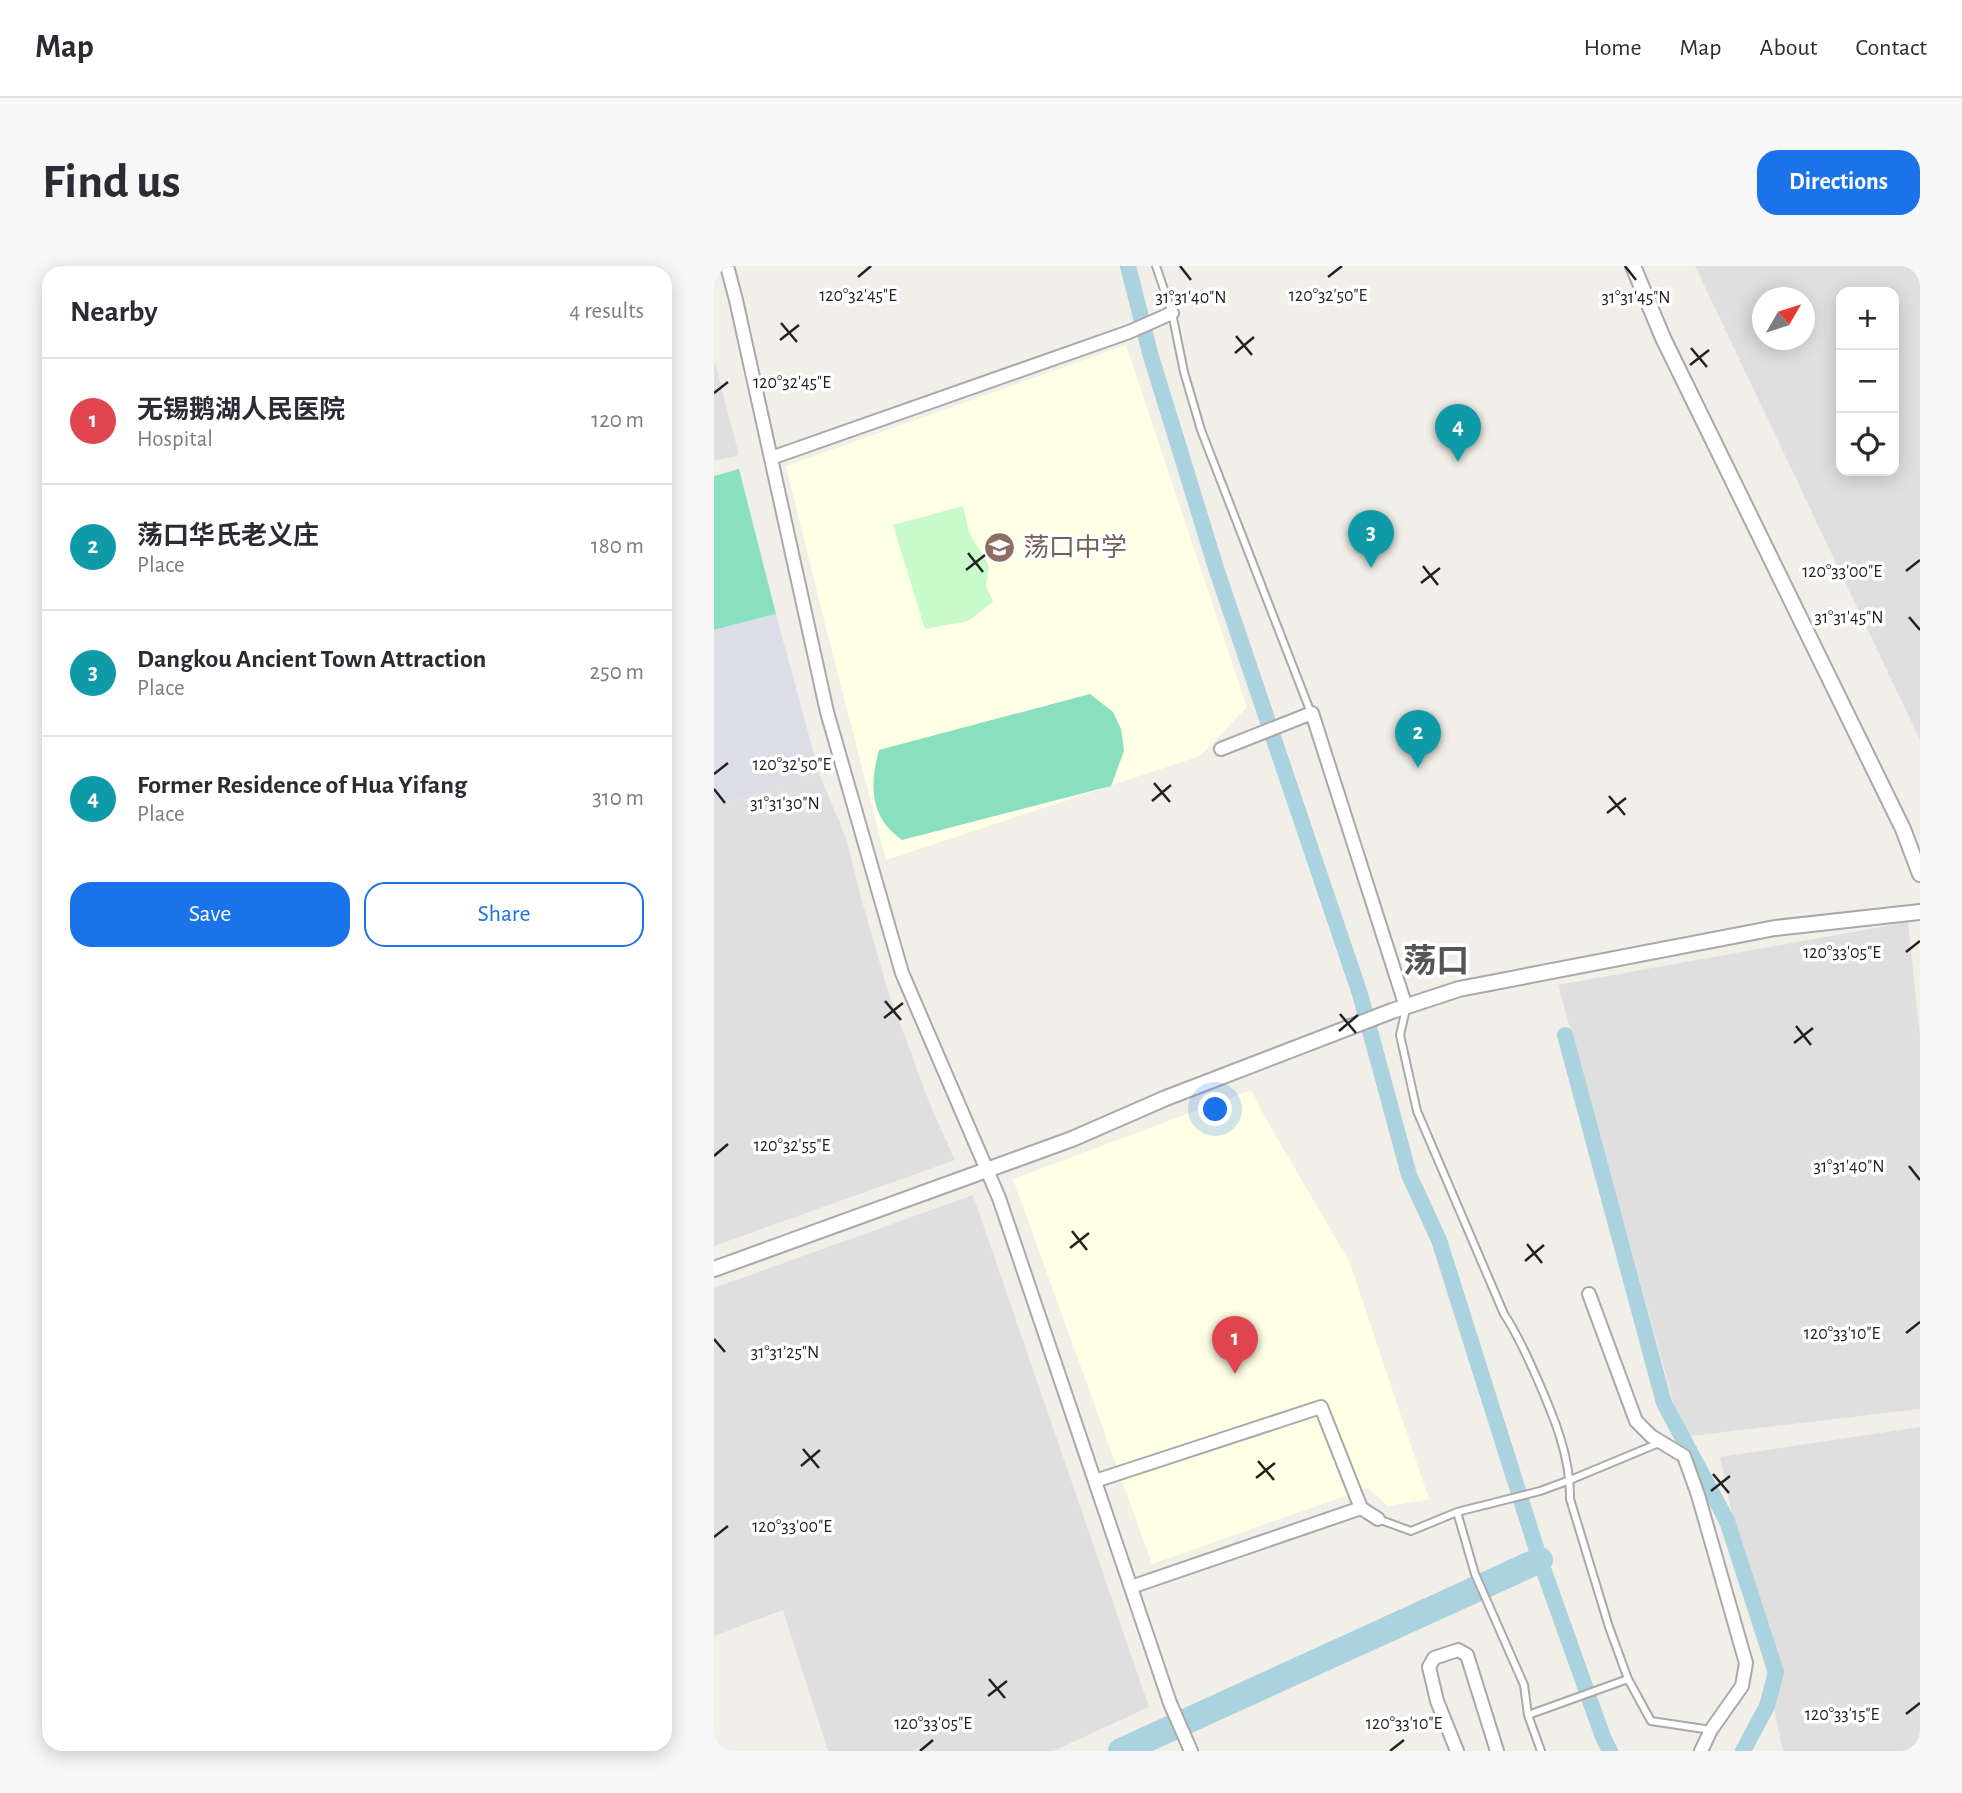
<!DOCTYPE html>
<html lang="en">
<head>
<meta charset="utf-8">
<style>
	body { margin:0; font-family:"Alegreya Sans","Noto Sans SC",sans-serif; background:#f7f7f7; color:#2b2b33 }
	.controls { position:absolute; right:21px; top:21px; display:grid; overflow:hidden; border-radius:14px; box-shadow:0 4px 18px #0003 }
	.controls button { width:63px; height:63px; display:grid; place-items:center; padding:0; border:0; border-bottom:2px solid #e1e1e2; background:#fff; color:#2b2b33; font:35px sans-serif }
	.compass { position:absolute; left:1038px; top:21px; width:63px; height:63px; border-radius:50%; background:#fff; box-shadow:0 4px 18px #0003; rotate:51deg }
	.you { position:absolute; left:502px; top:844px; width:24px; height:24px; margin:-18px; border:5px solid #fff; border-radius:50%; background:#1a73e8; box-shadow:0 0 0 10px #1a73e833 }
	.badge { display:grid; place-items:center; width:46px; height:46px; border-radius:50%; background:#1a73e8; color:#fff; font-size:23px; font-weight:700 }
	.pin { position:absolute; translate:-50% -58px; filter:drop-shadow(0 2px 4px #0008) }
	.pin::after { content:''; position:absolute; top:37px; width:24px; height:21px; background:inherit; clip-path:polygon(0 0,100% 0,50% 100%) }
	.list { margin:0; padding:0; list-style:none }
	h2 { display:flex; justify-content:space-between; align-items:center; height:91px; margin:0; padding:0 28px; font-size:30px }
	h2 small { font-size:23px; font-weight:400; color:#7c7c81 }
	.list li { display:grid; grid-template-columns:46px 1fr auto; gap:21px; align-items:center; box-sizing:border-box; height:126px; padding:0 28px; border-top:2px solid #e1e1e2 }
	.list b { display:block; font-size:26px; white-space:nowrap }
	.list p { margin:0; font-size:23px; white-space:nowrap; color:#7c7c81 }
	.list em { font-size:23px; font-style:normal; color:#7c7c81 }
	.actions { display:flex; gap:14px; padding:21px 28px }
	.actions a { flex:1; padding:16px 0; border:2px solid #1a73e8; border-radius:21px; text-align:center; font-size:24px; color:#1a73e8 }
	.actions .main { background:#1a73e8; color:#fff }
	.icon { flex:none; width:38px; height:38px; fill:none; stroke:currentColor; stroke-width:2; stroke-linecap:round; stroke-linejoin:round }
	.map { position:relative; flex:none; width:1206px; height:1485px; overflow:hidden; border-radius:21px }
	header { display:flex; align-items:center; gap:42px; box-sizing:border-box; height:98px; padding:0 35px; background:#fff; border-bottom:2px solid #e1e1e2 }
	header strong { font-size:33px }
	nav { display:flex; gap:38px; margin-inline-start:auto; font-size:24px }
	.intro { display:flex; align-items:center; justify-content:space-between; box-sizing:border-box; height:168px; padding:0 42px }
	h1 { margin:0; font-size:49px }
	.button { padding:18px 32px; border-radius:21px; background:#1a73e8; color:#fff; font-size:24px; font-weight:700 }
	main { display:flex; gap:42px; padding:0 42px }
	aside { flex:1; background:#fff; border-radius:21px; box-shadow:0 4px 18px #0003 }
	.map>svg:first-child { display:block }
	.residential { fill:#e0dfdf; fill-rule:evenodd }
	.education { fill:#ffffe5 }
	.park { fill:#c8facc }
	.pitch { fill:#88e0be }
	.plaza { fill:#dddde8 }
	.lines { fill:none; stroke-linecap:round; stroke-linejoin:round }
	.canal { stroke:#aad3df; stroke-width:16 }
	.river { stroke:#aad3df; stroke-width:26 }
	.service-casing { stroke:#a9a9a9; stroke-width:10 }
	.minor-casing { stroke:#a9a9a9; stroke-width:16 }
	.tertiary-casing { stroke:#a9a9a9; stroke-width:18 }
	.service { stroke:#fff; stroke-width:6 }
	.minor { stroke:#fff; stroke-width:12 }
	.tertiary { stroke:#fff; stroke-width:14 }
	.ticks { fill:none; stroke:#222; stroke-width:2.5 }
	.labels { text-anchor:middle; stroke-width:7; stroke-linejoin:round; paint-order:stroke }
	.education-label { font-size:26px; fill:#785e54; stroke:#fff; text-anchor:start }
	.district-label { font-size:33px; font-weight:bold; fill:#555; stroke:#fff }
	.ticks-label { font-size:18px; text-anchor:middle; fill:#222; stroke:#fff; stroke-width:7; stroke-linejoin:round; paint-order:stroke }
</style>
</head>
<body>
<header>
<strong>Map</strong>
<nav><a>Home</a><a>Map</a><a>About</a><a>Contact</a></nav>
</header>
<div class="intro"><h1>Find us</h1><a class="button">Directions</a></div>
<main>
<aside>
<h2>Nearby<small>4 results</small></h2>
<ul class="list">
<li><span class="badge" style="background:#e0444e">1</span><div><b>无锡鹅湖人民医院</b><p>Hospital</p></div><em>120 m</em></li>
<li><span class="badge" style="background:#0f9aa8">2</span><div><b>荡口华氏老义庄</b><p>Place</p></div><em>180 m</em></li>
<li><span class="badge" style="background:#0f9aa8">3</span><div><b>Dangkou Ancient Town Attraction</b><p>Place</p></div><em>250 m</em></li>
<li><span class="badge" style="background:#0f9aa8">4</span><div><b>Former Residence of Hua Yifang</b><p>Place</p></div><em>310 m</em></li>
</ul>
<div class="actions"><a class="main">Save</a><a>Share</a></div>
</aside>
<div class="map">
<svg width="1206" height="1485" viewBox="0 0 1206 1485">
	<rect width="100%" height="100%" fill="#f2efe9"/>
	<path class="residential" d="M981,0H1206V474ZM1127,26H1180V205H1127ZM1048,32H1090V74H1048Z
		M0,93L25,189L0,195Z
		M105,507L132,572L148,635L174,725L217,841L241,894L0,980V540Z
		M1194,656L1206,770V1143L969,1171L844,719Z
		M259,929L435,1441L339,1485H114L69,1344L0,1370V1022Z
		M1206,1161V1485H1069L1006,1191Z"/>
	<path class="education" d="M412,79L533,441L486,490L172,594L112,362L72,200Z
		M537,824L549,848L635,995L715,1233L674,1240L654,1222L438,1298L299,913Z"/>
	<path class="park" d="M249,240L255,266L275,300L272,320L279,336L254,355L211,363L179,259Z"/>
	<path class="pitch" d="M25,203L62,348L0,364V210Z
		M376,428L399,446L407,463L410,485L397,520L188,574C183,570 176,565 172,559C155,537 158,509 165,484Z"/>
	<path class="plaza" d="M62,348L105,507L0,540V364Z"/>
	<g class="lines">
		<path class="canal" d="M414,0L436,87L502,302L646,728L695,909L725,974L826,1294L889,1471L896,1485
			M851,769L950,1137L1013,1255L1062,1406L1053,1440L1029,1485"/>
		<path class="river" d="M407,1485L826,1294"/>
		<defs>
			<path id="service" d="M442,0L458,47L470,106L487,164L597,447
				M692,743L686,769L703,845L790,1048C803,1067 812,1088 822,1110C839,1149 857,1190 856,1233L895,1361L914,1413L937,1455L997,1464
				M743,1246L761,1308L810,1419L814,1449L827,1485
				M664,1253L697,1265L743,1246L826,1225L856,1214L945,1177
				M814,1449L914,1413"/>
			<path id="minor" d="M13,0L22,34L113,446L188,707L285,932L456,1437L477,1485
				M57,192L415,66L458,47
				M507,483L598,447L692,741
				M875,1028L922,1155L937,1170L970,1190L984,1229L1032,1397L1028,1420L997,1464L987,1485
				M381,1215L607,1141L647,1242
				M417,1321L647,1242L664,1253
				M743,1485L723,1435L715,1401L720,1392L744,1384L753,1389L783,1485"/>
			<path id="tertiary" d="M919,0L949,72L1189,563L1206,608
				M0,1003L358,873L452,832L678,745L745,723L1061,662L1206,646"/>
		</defs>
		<use href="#service" class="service-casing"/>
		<use href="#minor" class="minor-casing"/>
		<use href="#tertiary" class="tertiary-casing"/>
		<use href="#service" class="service"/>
		<use href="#minor" class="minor"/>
		<use href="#tertiary" class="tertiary"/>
	</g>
	<path class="ticks" d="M466,0L477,14M911,0L922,14M144,11L157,0M614,11L628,0M67,57L83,76M522,70L538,89M66,74L85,59M977,82L993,101M521,87L540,71M976,99L995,84M0,127L14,116M254,287L269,306M709,300L724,319M252,304L271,289M1192,305L1206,294M707,317L726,302M1195,351L1206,364M0,508L14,497M440,517L456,536M0,523L11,537M895,530L911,549M438,535L457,519M893,547L912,532M1192,686L1206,675M171,735L187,754M626,748L642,767M170,752L189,737M1082,760L1097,779M625,765L644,749M1080,777L1099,762M0,890L14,878M1195,900L1206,914M358,965L373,984M813,978L828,997M356,982L375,967M811,995L830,979M1192,1067L1206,1056M0,1073L11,1086M89,1183L105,1202M544,1195L560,1214M87,1200L106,1184M999,1208L1015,1227M542,1212L561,1197M997,1225L1016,1210M0,1271L14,1260M275,1413L291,1432M274,1430L293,1415M1192,1448L1206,1437M206,1485L219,1474M676,1485L690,1474"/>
	<defs>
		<symbol id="school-disc" viewBox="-11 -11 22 22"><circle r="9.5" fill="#8d6e63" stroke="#fff"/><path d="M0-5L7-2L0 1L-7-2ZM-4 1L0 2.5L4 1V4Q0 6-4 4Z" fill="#fff"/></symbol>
	</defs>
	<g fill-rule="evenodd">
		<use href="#school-disc" x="268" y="264" width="35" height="35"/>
	</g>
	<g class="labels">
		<g class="education-label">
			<text x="309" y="290">荡口中学</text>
		</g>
		<g class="district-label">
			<text x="722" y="706">荡口</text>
		</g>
	</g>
	<g class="ticks-label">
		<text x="144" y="35">120°32'45"E</text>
		<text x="614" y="35">120°32'50"E</text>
		<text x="477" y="37">31°31'40"N</text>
		<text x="922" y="37">31°31'45"N</text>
		<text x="78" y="122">120°32'45"E</text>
		<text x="1128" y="311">120°33'00"E</text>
		<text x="1135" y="357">31°31'45"N</text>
		<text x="78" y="504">120°32'50"E</text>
		<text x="71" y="543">31°31'30"N</text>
		<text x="1128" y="692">120°33'05"E</text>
		<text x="78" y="885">120°32'55"E</text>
		<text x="1135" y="906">31°31'40"N</text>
		<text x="1128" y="1073">120°33'10"E</text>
		<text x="71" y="1092">31°31'25"N</text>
		<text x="78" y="1266">120°33'00"E</text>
		<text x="1128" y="1454">120°33'15"E</text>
		<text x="219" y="1463">120°33'05"E</text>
		<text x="690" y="1463">120°33'10"E</text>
	</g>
</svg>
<div class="controls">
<button>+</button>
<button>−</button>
<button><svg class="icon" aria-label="locate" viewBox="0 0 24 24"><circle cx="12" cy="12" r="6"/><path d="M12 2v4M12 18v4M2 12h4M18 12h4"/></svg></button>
</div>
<svg class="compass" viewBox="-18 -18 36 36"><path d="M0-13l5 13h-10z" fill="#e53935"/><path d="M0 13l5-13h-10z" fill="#7c7c81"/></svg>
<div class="you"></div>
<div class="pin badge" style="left:521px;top:1108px;background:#e0444e">1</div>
<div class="pin badge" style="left:704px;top:502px;background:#0f9aa8">2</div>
<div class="pin badge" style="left:657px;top:302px;background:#0f9aa8">3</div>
<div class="pin badge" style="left:744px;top:196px;background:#0f9aa8">4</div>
</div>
</main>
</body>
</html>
